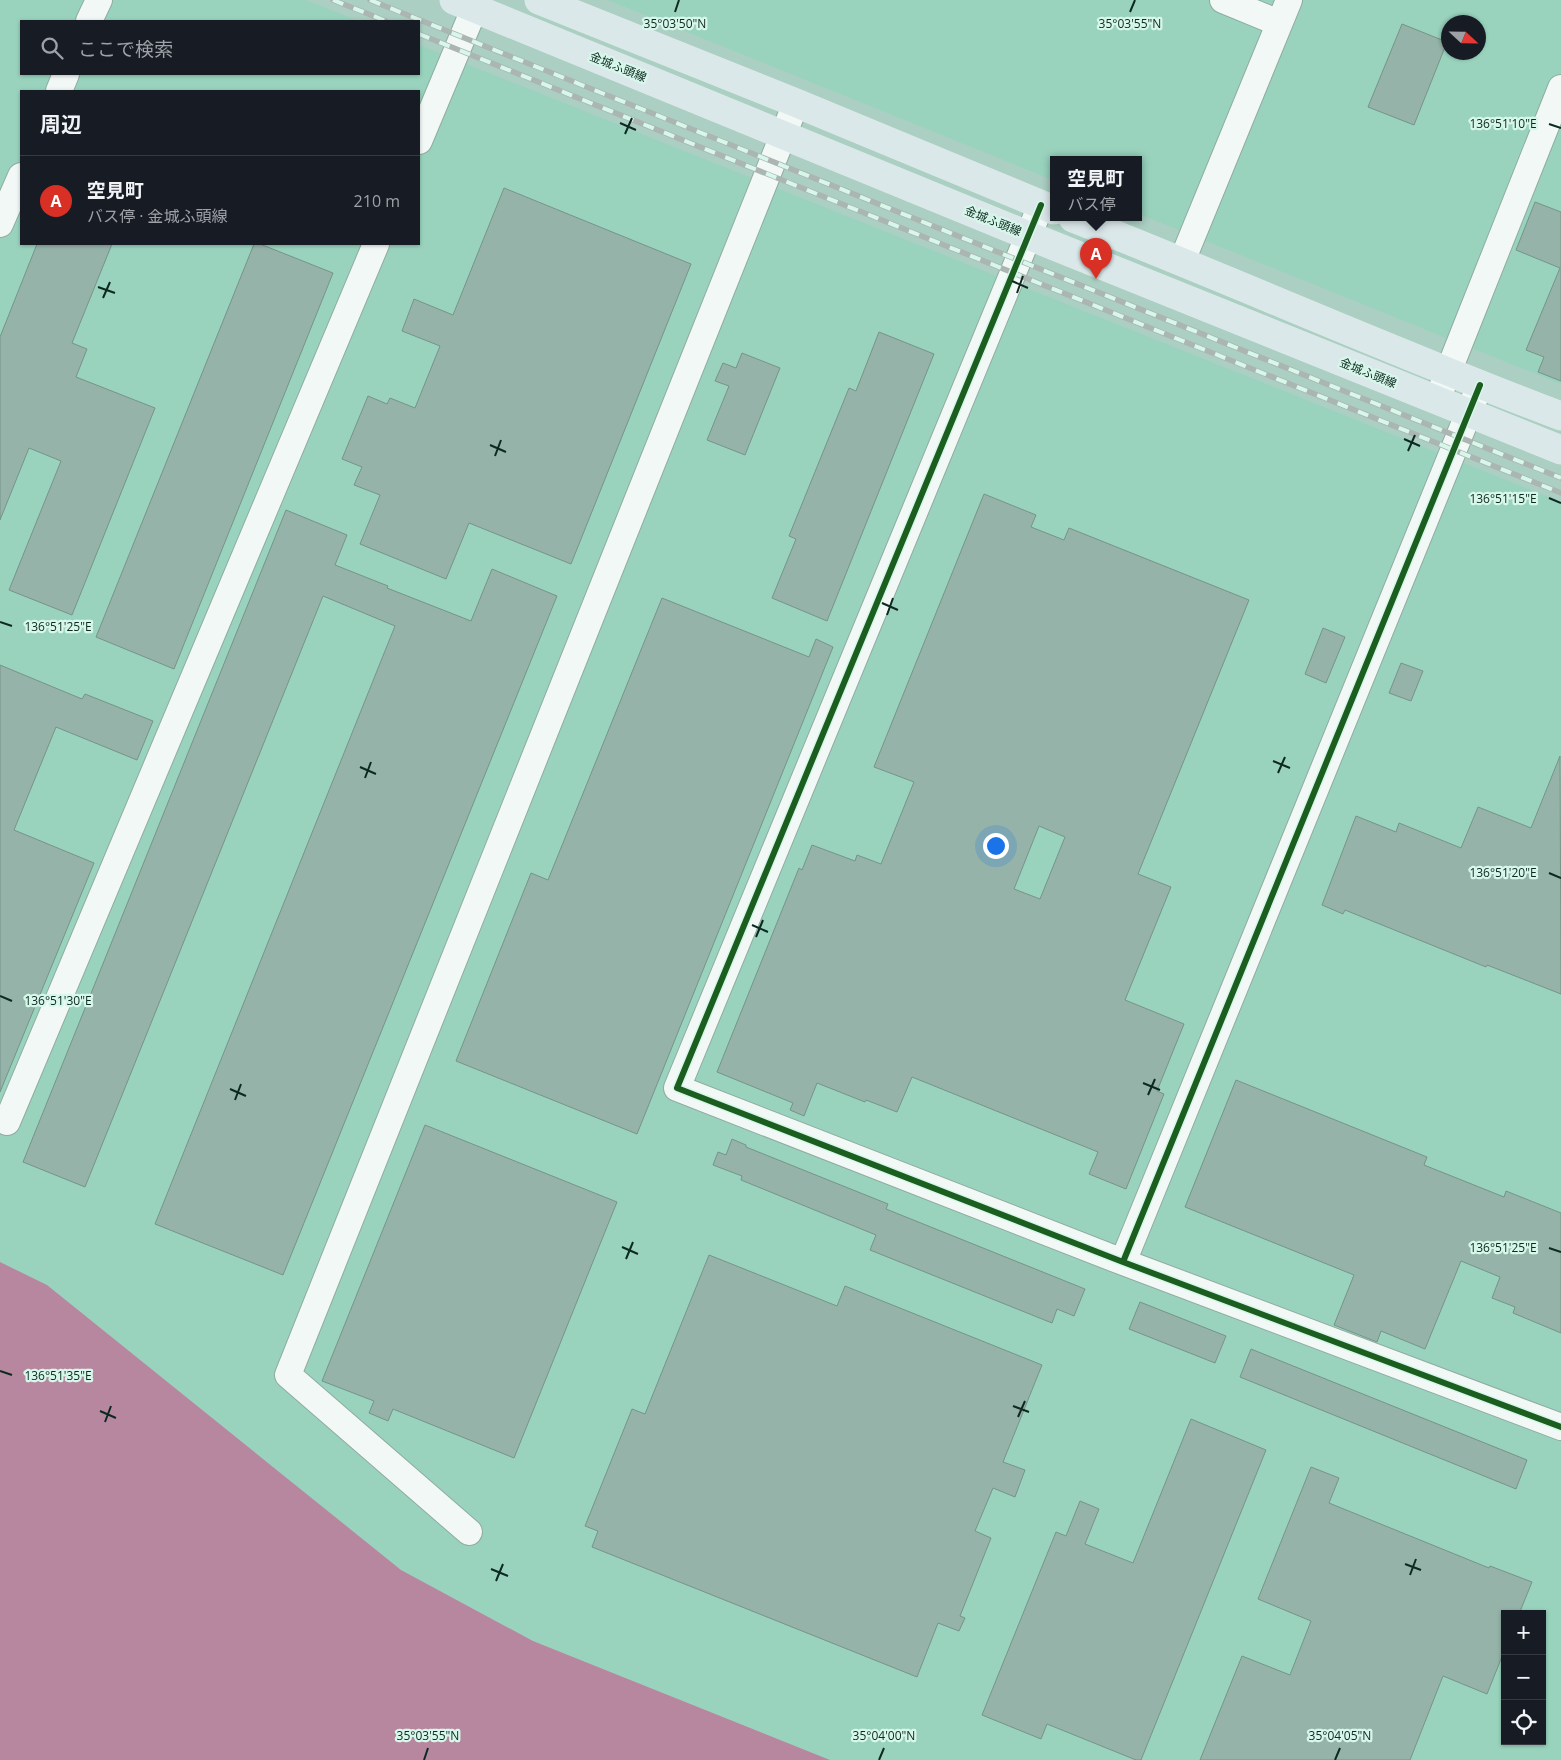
<!DOCTYPE html>
<html lang="ja">
<head>
<meta charset="utf-8">
<style>
	body { margin:0; font-family:"Open Sans","Noto Sans JP",sans-serif; background:#20242c; color:#f1f3f6 }
	.controls { position:absolute; right:15px; bottom:15px; display:grid; overflow:hidden; border-radius:0px; box-shadow:0 1px 4px #0004 }
	.controls button { width:45px; height:45px; display:grid; place-items:center; padding:0; border:0; border-bottom:1px solid #363941; background:#171b24; color:#f1f3f6; font:25px sans-serif }
	.compass { position:absolute; left:1441px; top:15px; width:45px; height:45px; border-radius:50%; background:#171b24; box-shadow:0 1px 4px #0004; rotate:112deg }
	.you { position:absolute; left:995px; top:845px; width:18px; height:18px; margin:-12px; border:4px solid #fff; border-radius:50%; background:#1a73e8; box-shadow:0 0 0 8px #1a73e833 }
	.badge { display:grid; place-items:center; width:32px; height:32px; border-radius:50%; background:#d93025; color:#fff; font-size:16px; font-weight:700 }
	.pin { position:absolute; translate:-50% -41px; filter:drop-shadow(0 1px 2px #0008) }
	.pin::after { content:''; position:absolute; top:26px; width:18px; height:15px; background:inherit; clip-path:polygon(0 0,100% 0,50% 100%) }
	.popup { position:absolute; left:1050px; top:156px; width:92px; height:65px; box-sizing:border-box; display:grid; place-content:center; border-radius:0px; background:#171b24; filter:drop-shadow(0 1px 4px #0005); font-size:16px; white-space:nowrap; color:#9ea1a6 }
	.popup b { font-size:19px; color:#f1f3f6 }
	.popup::after { content:''; position:absolute; left:50%; top:100%; margin-left:-10px; border:10px solid transparent; border-top-color:#171b24 }
	.list { margin:0; padding:0; list-style:none }
	h2 { display:flex; justify-content:space-between; align-items:center; height:65px; margin:0; padding:0 20px; font-size:21px }
	h2 small { font-size:16px; font-weight:400; color:#9ea1a6 }
	.list li { display:grid; grid-template-columns:32px 1fr auto; gap:15px; align-items:center; box-sizing:border-box; height:90px; padding:0 20px; border-top:1px solid #363941 }
	.list b { display:block; font-size:19px; white-space:nowrap }
	.list p { margin:0; font-size:16px; white-space:nowrap; color:#9ea1a6 }
	.list em { font-size:16px; font-style:normal; color:#9ea1a6 }
	.icon { flex:none; width:28px; height:28px; fill:none; stroke:currentColor; stroke-width:2; stroke-linecap:round; stroke-linejoin:round }
	.map { position:relative; flex:none; width:1561px; height:1760px; overflow:hidden }
	.search { position:absolute; background:#171b24; box-shadow:0 1px 4px #0004; left:20px; top:20px; width:400px; height:55px; display:flex; align-items:center; gap:12px; box-sizing:border-box; padding:0 18px; border-radius:0px; color:#9ea1a6; font-size:19px }
	.panel { position:absolute; background:#171b24; box-shadow:0 1px 4px #0004; left:20px; top:90px; width:400px; height:155px; border-radius:0px }
	.map>svg:first-child { display:block }
	.built { fill:#99d3be; fill-rule:evenodd }
	.water { fill:#b787a0 }
	.building { fill:#96b3a9; stroke:#769489; fill-rule:evenodd }
	.lines { fill:none; stroke-linecap:round; stroke-linejoin:round }
	.minor-casing { stroke:#8faca1; stroke-width:28 }
	.major-casing { stroke:#d9e9e4; stroke-width:29 }
	.minor { stroke:#f2f8f6; stroke-width:26 }
	.major { stroke:#dbe8ea; stroke-width:28 }
	.rail-casing { stroke:#abb5b1; stroke-width:5.5 }
	.rail { stroke:#d7f7ea; stroke-width:4; stroke-dasharray:11; stroke-linecap:butt }
	.cycleway-casing { stroke:#d7f7ea; stroke-width:9 }
	.cycleway { stroke:#1b5e20; stroke-width:6 }
	.ticks { fill:none; stroke:#0d2920; stroke-width:2 }
	.labels { text-anchor:middle; stroke-width:4.5; stroke-linejoin:round; paint-order:stroke }
	.street-label { font-size:12px; fill:#0d2920; stroke:#d7f7ea }
	.ticks-label { font-size:12px; text-anchor:middle; fill:#0d2920; stroke:#d7f7ea; stroke-width:4.5; stroke-linejoin:round; paint-order:stroke }
</style>
</head>
<body>
<div class="map">
<svg width="1561" height="1760" viewBox="0 0 1561 1760">
	<rect width="100%" height="100%" fill="#abcfc2"/>
	<path class="built" d="M0,0H305L359,21H21V74H419V45L1561,502V1760H830L533,1641L401,1570L47,1285L0,1262ZM21,91H419V244H21ZM1505,1614H1542V1741H1505Z
		M608,0H1561V384L1139,214L1138,160H1054L1053,180ZM1448,22H1478V52H1448Z"/>
	<path class="water" d="M0,1262L47,1285L401,1570L533,1641L830,1760H0Z"/>
	<path class="building" d="M1402,24L1447,42L1414,125L1368,107Z
		M504,188L691,264L571,564L469,523L446,579L360,544L380,495L354,485L362,467L342,459L368,396L387,404L390,398L415,408L440,346L402,331L414,299L453,315Z
		M1535,202L1561,212V381L1538,372L1544,357L1526,350L1560,268L1516,250Z
		M37,244H112L72,343L87,349L76,377L155,408L72,615L9,590L61,461L29,448L0,520V337Z
		M254,244H260L333,273L174,669L96,637Z
		M879,332L934,354L827,621L772,598L796,539L789,536L849,388L856,391Z
		M742,353L780,368L745,455L707,440L729,386L715,381L723,363L736,368Z
		M984,494L1036,515L1031,527L1064,540L1069,528L1249,600L1138,874L1171,887L1125,1000L1184,1024L1157,1091L1164,1094L1126,1189L1089,1174L1098,1152L912,1077L897,1112L866,1100L865,1102L817,1083L804,1116L790,1110L793,1103L717,1072L799,868L802,870L812,845L855,861L857,855L881,864L914,782L874,767ZM1039,826L1065,837L1040,899L1014,889Z
		M286,510L347,535L335,565L388,586L387,588L471,621L492,569L557,596L283,1275L155,1224L395,626L323,596L85,1187L23,1162Z
		M662,598L809,657L816,639L833,647L637,1134L456,1061L531,873L548,880Z
		M1323,628L1345,637L1326,683L1305,674Z
		M1401,663L1423,671L1411,701L1389,693Z
		M0,665L82,699L85,694L153,721L137,760L56,727L14,830L94,863L0,1092Z
		M1560,756L1561,994L1487,965L1486,967L1345,910L1343,914L1322,905L1356,816L1396,832L1399,823L1461,848L1478,807L1531,828Z
		M1236,1080L1427,1157L1424,1165L1504,1197L1506,1191L1561,1213V1333L1513,1313L1515,1307L1492,1298L1500,1277L1461,1261L1425,1349L1381,1331L1377,1342L1334,1325L1354,1275L1185,1207Z
		M425,1125L617,1202L514,1458L393,1409L388,1421L369,1413L374,1401L322,1381Z
		M732,1139L746,1145V1147L888,1204L886,1209L1085,1289L1074,1316L1057,1309L1052,1323L870,1250L876,1235L741,1180L742,1176L713,1165L718,1152L726,1155Z
		M709,1255L837,1306L845,1286L1042,1365L1003,1462L1025,1470L1015,1497L993,1488L975,1531L991,1538L960,1616L965,1618L959,1631L938,1623L917,1677L592,1547L598,1531L585,1526L632,1409L645,1414Z
		M1140,1302L1226,1336L1215,1363L1129,1329Z
		M1251,1349L1527,1460L1516,1489L1240,1377Z
		M1191,1419L1266,1450L1141,1760H1136L1047,1724L1041,1739L982,1715L1056,1532L1066,1536L1080,1501L1099,1509L1085,1544L1133,1563Z
		M1311,1467L1339,1478L1329,1503L1489,1568L1490,1566L1532,1582L1519,1614H1505V1649L1487,1694L1443,1676L1410,1760H1200L1242,1656L1290,1675L1311,1621L1258,1599Z"/>
	<g class="lines">
		<defs>
			<path id="minor" d="M1223,0L1279,23
				M89,21L99,0
				M59,91L66,74
				M419,141L478,0
				M1041,205L677,1088L1123,1262L1561,1427
				M0,224L21,176
				M1182,261L1289,0
				M1437,400L1561,88
				M7,1122L376,244
				M1123,1262L1480,385
				M469,1532L288,1375L796,103"/>
			<path id="major" d="M454,0L1027,235L1561,450
				M539,0L796,103L1054,210
				M1073,218C1236,282 1397,354 1561,416"/>
		</defs>
		<use href="#minor" class="minor-casing"/>
		<use href="#major" class="major-casing"/>
		<use href="#minor" class="minor"/>
		<use href="#major" class="major"/>
		<defs>
			<path id="rail" d="M333,0L386,21
				M370,0L1561,478
				M419,34L1561,493"/>
		</defs>
		<use href="#rail" class="rail-casing"/>
		<use href="#rail" class="rail"/>
		<defs>
			<path id="cycleway" d="M1041,205L677,1088L1123,1262L1561,1427
				M1123,1262L1480,385"/>
		</defs>
		<use href="#cycleway" class="cycleway-casing"/>
		<use href="#cycleway" class="cycleway"/>
	</g>
	<path class="ticks" d="M675,12L679,0M1130,12L1135,0M620,123L636,130M1549,124L1561,128M625,134L632,118M1012,281L1028,288M98,287L115,293M1017,293L1023,276M103,298L110,282M1404,439L1420,446M490,445L506,452M1408,451L1415,435M495,456L501,440M1549,498L1561,503M882,603L898,610M887,615L893,598M0,622L12,626M1273,761L1290,768M360,767L376,774M1278,773L1285,757M365,778L371,762M1549,873L1561,878M752,925L768,932M756,937L763,920M0,996L12,1001M1143,1083L1160,1090M230,1089L246,1096M1148,1095L1155,1079M235,1100L241,1084M622,1247L638,1254M1549,1248L1561,1252M626,1259L633,1242M0,1371L12,1375M1013,1406L1029,1412M100,1411L116,1418M1018,1417L1025,1401M105,1422L111,1406M1405,1564L1421,1570M491,1569L508,1576M1410,1575L1416,1559M496,1581L503,1564M424,1760L428,1748M879,1760L884,1748M1335,1760L1340,1748"/>
	<g class="labels">
		<g class="street-label">
			<text transform="translate(618 67) rotate(22)" y="4">金城ふ頭線</text>
			<text transform="translate(993 221) rotate(22)" y="4">金城ふ頭線</text>
			<text transform="translate(1368 373) rotate(22)" y="4">金城ふ頭線</text>
		</g>
	</g>
	<g class="ticks-label">
		<text x="1130" y="28">35°03'55"N</text>
		<text x="675" y="28">35°03'50"N</text>
		<text x="1503" y="128">136°51'10"E</text>
		<text x="1503" y="503">136°51'15"E</text>
		<text x="58" y="631">136°51'25"E</text>
		<text x="1503" y="877">136°51'20"E</text>
		<text x="58" y="1005">136°51'30"E</text>
		<text x="1503" y="1252">136°51'25"E</text>
		<text x="58" y="1380">136°51'35"E</text>
		<text x="428" y="1740">35°03'55"N</text>
		<text x="884" y="1740">35°04'00"N</text>
		<text x="1340" y="1740">35°04'05"N</text>
	</g>
</svg>
<div class="controls">
<button>+</button>
<button>−</button>
<button><svg class="icon" aria-label="locate" viewBox="0 0 24 24"><circle cx="12" cy="12" r="6"/><path d="M12 2v4M12 18v4M2 12h4M18 12h4"/></svg></button>
</div>
<svg class="compass" viewBox="-18 -18 36 36"><path d="M0-13l5 13h-10z" fill="#e53935"/><path d="M0 13l5-13h-10z" fill="#9ea1a6"/></svg>
<div class="you"></div>
<div class="pin badge" style="left:1096px;top:279px">A</div>
<div class="popup"><b>空見町</b>バス停</div>
<div class="search"><svg class="icon" aria-label="search" viewBox="0 0 24 24"><circle cx="10" cy="10" r="6"/><path d="M15 15l6 6"/></svg>ここで検索</div>
<section class="panel">
<h2>周辺<small></small></h2>
<ul class="list">
<li><span class="badge">A</span><div><b>空見町</b><p>バス停 · 金城ふ頭線</p></div><em>210 m</em></li>
</ul>
</section>
</div>
</body>
</html>
